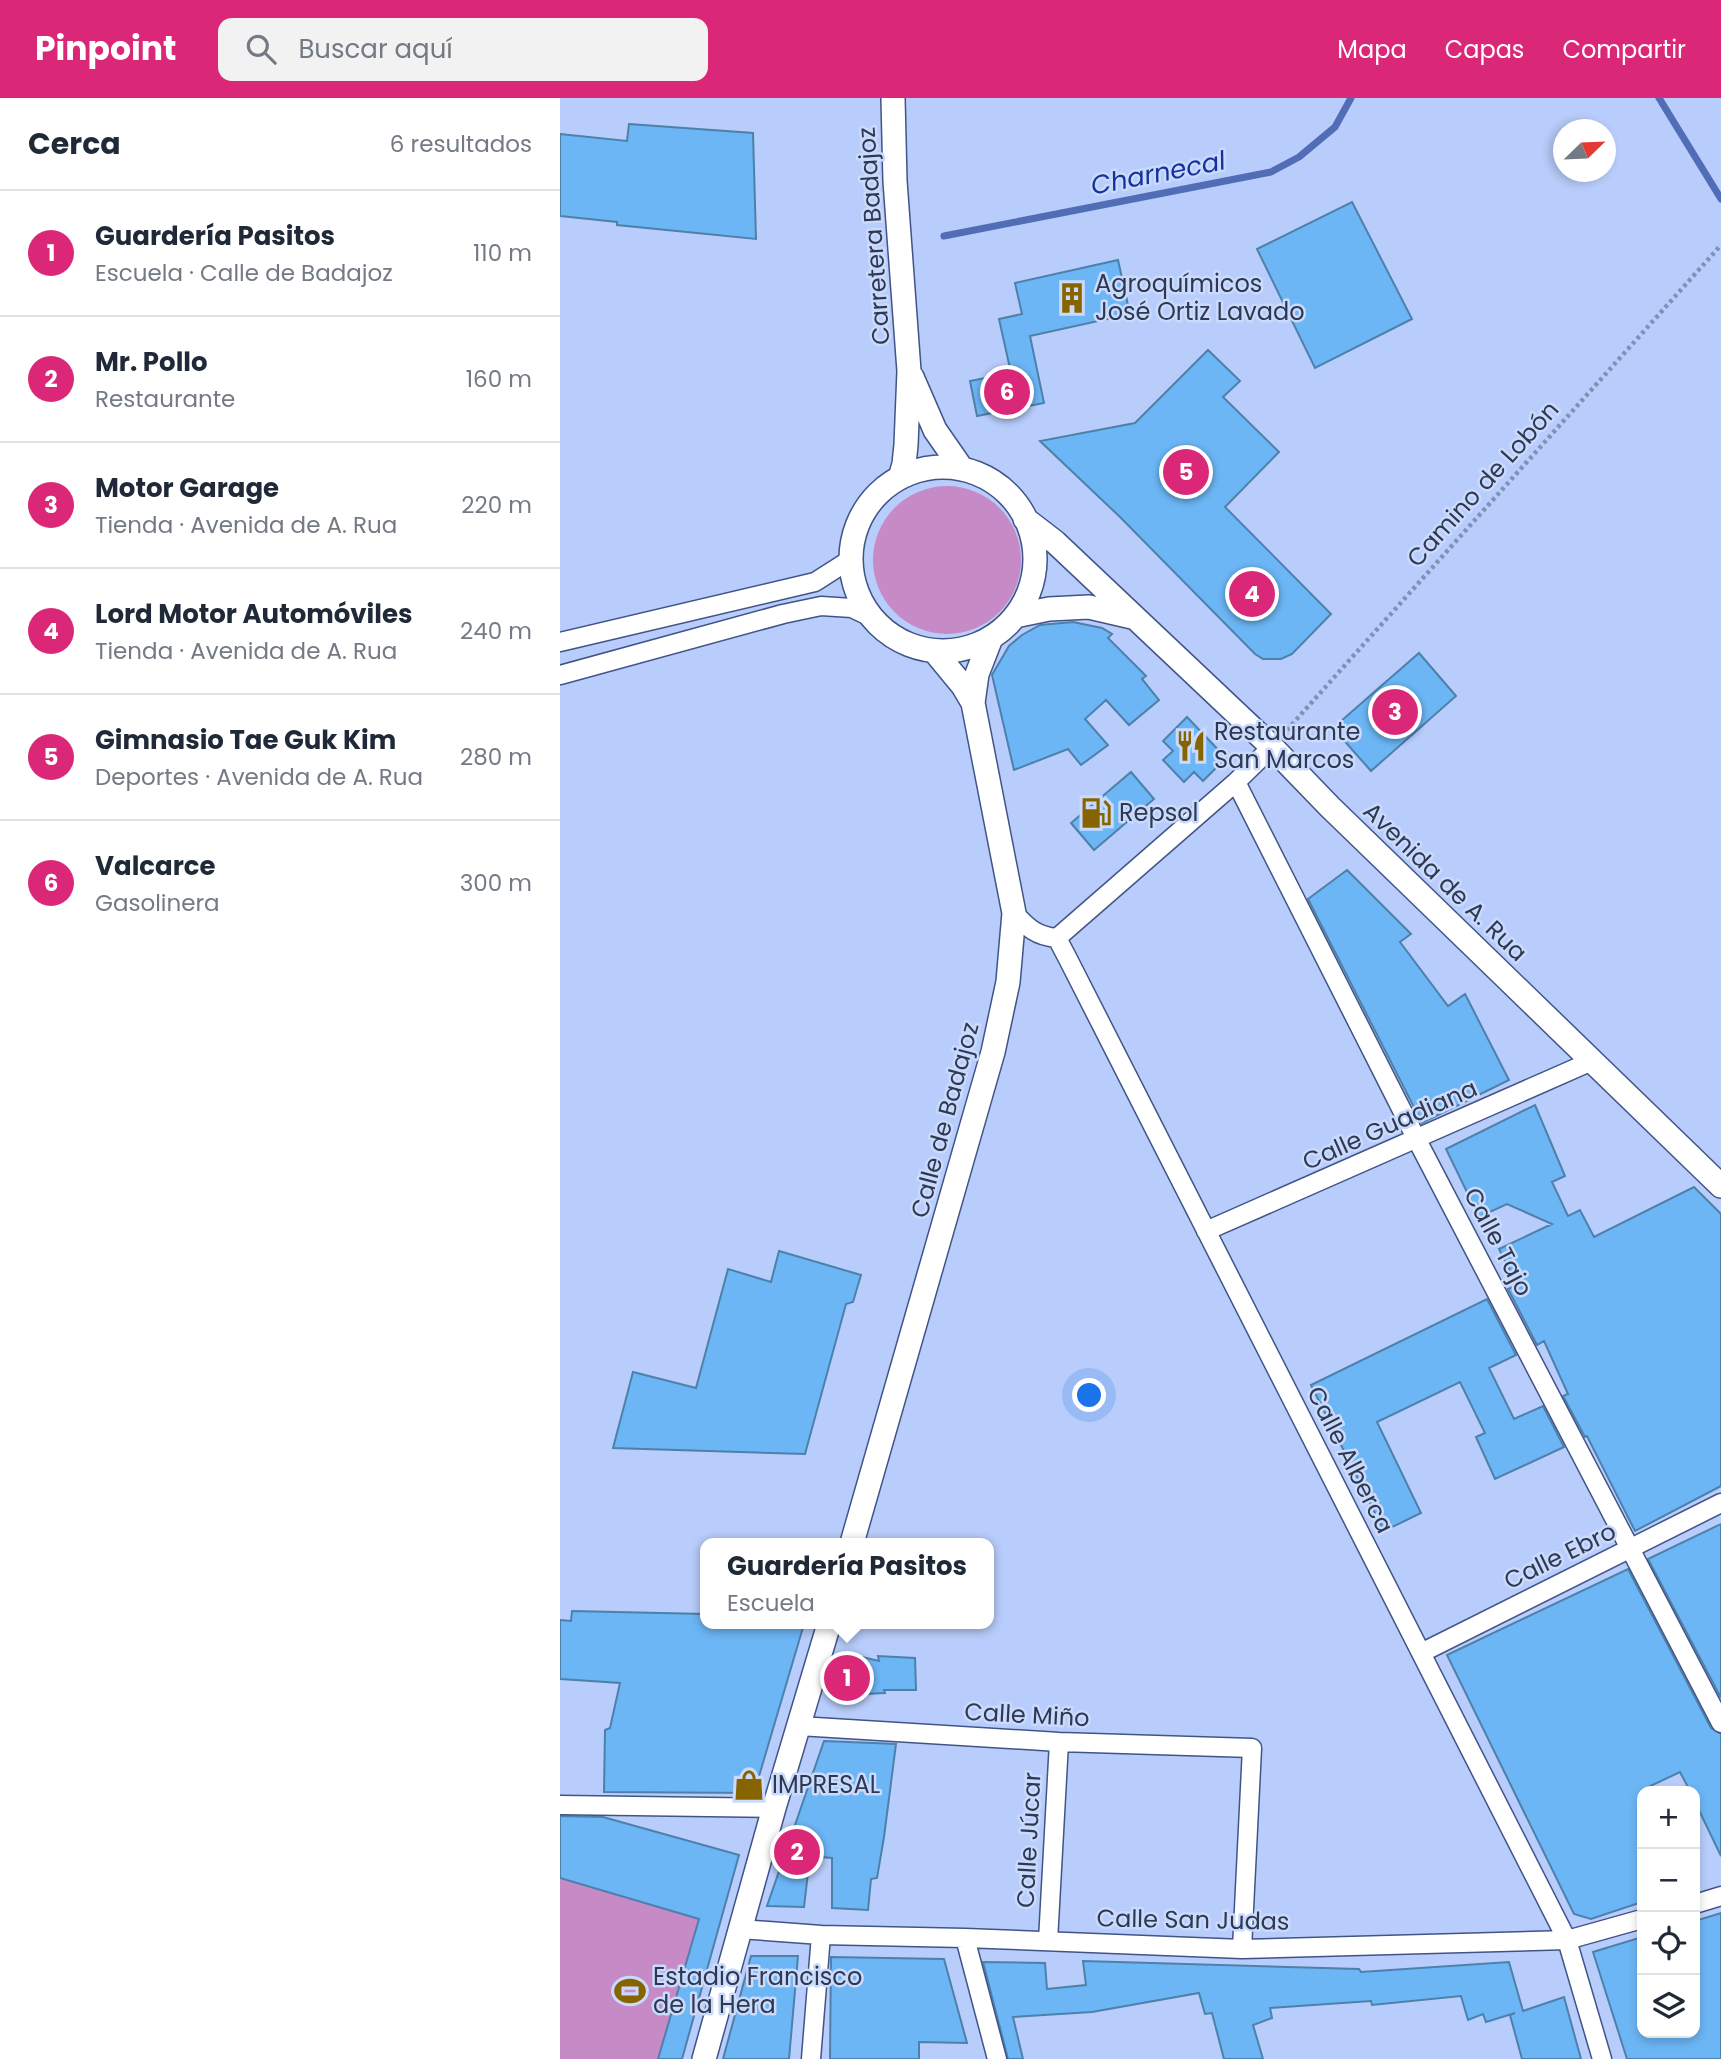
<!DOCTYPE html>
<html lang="es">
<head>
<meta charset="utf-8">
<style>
	body { margin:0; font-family:Poppins,sans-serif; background:#f2f2f3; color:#1f2937 }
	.controls { position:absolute; right:21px; bottom:21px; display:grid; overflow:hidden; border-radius:14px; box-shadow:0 4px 10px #0003 }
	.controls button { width:63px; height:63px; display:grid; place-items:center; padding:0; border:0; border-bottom:2px solid #e0e1e3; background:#fff; color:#1f2937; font:35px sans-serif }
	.compass { position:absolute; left:993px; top:21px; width:63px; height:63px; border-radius:50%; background:#fff; box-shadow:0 4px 10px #0003; rotate:67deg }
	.you { position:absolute; left:530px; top:1298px; width:24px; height:24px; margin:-18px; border:5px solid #fff; border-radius:50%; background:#1a73e8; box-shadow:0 0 0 10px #1a73e833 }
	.badge { display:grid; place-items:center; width:46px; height:46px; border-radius:50%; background:#db2777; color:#fff; font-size:23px; font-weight:700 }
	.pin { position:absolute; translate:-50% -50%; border:4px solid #fff; box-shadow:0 2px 7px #0006 }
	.popup { position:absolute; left:140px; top:1440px; width:294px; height:91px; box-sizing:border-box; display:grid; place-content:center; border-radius:14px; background:#fff; filter:drop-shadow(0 2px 5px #0005); font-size:23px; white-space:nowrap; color:#747a83 }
	.popup b { font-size:26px; color:#1f2937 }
	.popup::after { content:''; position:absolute; left:50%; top:100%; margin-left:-14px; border:14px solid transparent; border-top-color:#fff }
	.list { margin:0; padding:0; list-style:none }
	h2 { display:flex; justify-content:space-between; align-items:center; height:91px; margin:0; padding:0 28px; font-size:30px }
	h2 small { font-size:23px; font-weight:400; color:#747a83 }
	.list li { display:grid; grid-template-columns:46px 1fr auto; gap:21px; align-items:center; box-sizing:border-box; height:126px; padding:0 28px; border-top:2px solid #e0e1e3 }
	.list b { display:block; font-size:26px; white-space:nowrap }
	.list p { margin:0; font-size:23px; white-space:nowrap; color:#747a83 }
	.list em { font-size:23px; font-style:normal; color:#747a83 }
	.icon { flex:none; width:38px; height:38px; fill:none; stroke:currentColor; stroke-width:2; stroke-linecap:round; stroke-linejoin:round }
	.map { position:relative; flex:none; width:1161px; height:1961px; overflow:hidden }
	header { display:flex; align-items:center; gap:42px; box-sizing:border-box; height:98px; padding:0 35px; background:#db2777; color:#fff }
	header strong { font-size:33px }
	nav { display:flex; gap:38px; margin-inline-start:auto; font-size:24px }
	.search { width:490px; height:63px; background:#f2f2f3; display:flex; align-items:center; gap:18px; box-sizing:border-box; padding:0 24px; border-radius:14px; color:#747a83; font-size:26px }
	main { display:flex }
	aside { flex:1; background:#fff }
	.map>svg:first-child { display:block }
	.green { fill:#c68ac7 }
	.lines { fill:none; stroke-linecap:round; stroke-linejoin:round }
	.stream { stroke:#506db6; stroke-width:7 }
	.building { fill:#6cb6f5; stroke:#4d80ab; stroke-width:2 }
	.minor-casing { stroke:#405487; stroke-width:21 }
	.tertiary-casing { stroke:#405487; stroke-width:26 }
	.path { stroke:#8091b6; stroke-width:4.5; stroke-dasharray:3.5 3.5; stroke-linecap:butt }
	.minor { stroke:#fff; stroke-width:18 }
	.tertiary { stroke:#fff; stroke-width:23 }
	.labels { text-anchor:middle; stroke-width:5; stroke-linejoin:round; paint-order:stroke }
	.street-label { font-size:24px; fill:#2e3850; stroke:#cadafd }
	.poi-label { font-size:24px; fill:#2e3850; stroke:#cadafd; text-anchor:start }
	.water-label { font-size:26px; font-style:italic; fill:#15319d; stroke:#cadafd }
</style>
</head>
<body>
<header>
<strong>Pinpoint</strong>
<div class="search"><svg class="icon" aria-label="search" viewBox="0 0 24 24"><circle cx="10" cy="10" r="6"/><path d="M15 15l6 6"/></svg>Buscar aquí</div>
<nav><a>Mapa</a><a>Capas</a><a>Compartir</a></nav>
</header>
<main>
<aside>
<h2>Cerca<small>6 resultados</small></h2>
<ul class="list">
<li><span class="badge">1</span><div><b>Guardería Pasitos</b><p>Escuela · Calle de Badajoz</p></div><em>110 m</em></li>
<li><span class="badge">2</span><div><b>Mr. Pollo</b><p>Restaurante</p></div><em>160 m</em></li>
<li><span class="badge">3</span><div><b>Motor Garage</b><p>Tienda · Avenida de A. Rua</p></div><em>220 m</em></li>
<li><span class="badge">4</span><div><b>Lord Motor Automóviles</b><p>Tienda · Avenida de A. Rua</p></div><em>240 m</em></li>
<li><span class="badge">5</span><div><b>Gimnasio Tae Guk Kim</b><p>Deportes · Avenida de A. Rua</p></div><em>280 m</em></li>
<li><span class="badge">6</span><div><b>Valcarce</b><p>Gasolinera</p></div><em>300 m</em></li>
</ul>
</aside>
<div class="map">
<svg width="1161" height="1961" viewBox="0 0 1161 1961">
	<rect width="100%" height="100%" fill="#b8cdfb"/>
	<path class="green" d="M313 462a74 74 0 1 1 148 0a74 74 0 1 1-148 0Z
		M0,1718L42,1719L179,1757L122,1961H0Z"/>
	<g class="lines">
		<path class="stream" d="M1099,0L1161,101
			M384,138L711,74L739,59L775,29L791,0"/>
	</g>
	<path class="building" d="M69,26L193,35L196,141L57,127V124L0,118V36L67,43Z
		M792,104L852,221L755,270L697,151Z
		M558,162L570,216L470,238L484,305L417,318L410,283L451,275L439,221L462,216L455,185Z
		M648,252L680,283L663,299L719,354L665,409L771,516L732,556L721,561H703L695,556L560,419L480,343L575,325Z
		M513,524L542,530L552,536L548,540L586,578L582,581L599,602L569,627L546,602L525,621L548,647L521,667L508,651L454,672L432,577L449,548L462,537L480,527Z
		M859,555L896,598L811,673L773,630Z
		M627,619L666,660L643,683L634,674L624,684L603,662L613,653L603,643Z
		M571,674L594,701L534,752L511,725Z
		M787,772L851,836L840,844L888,908L905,896L949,982L862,1025L748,801Z
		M975,1007L1005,1078L992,1084L1008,1118L1020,1112L1034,1139L1134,1089L1161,1116V1388L1075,1433L1027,1338L1025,1339L1003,1298L1008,1296L984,1243L977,1247L948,1191L957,1187L939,1151L992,1126L947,1106L919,1119L886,1051Z
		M219,1153L301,1177L293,1204L286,1206L245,1356L53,1350L73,1274L136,1290L168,1171L211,1184Z
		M927,1201L956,1257L929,1270L954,1321L983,1308L1004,1349L935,1381L916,1339L925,1335L900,1284L817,1324L861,1415L824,1433L751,1287Z
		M1161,1426V1600L1088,1461Z
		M1068,1471L1151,1630L1161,1636V1758L1135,1704V1693H1130L1120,1674L1082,1692V1804L1031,1821L1014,1816L887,1557Z
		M12,1513L145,1516V1526H244L194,1695L44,1694L45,1632L50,1630L60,1585L0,1581V1522L11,1523Z
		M285,1555L319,1563L318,1558L355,1560L356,1592H324L325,1595L304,1596L276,1589Z
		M264,1643L336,1646L324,1739L317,1780L311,1781L308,1812L272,1810V1760L250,1758L244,1809L207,1808Z
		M0,1718L43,1719L179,1757L122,1961H98L139,1821L0,1780Z
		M1161,1815V1961H1067L1033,1854L1082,1839V1935H1135V1823Z
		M191,1858H238L229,1961H163Z
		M271,1859L384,1861L407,1945L359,1944V1961H270Z
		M523,1863L799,1871L801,1874L949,1864L963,1913L1004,1899L1021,1961H962L950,1917L955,1915L926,1924L923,1916L908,1922L901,1898L812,1907L811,1903L710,1910L712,1920L693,1927L703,1961H664L652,1915L645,1916L639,1895L532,1914L453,1919L463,1961H448L423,1864L485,1865L487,1891L526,1887Z"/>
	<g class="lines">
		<defs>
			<path id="minor" d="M0,544L255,484L291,461
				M0,577L223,516L261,508L292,510L313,520
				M676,684L857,1042L1161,1625
				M454,815C468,830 476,838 497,840L508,861L1007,1842L1042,1961
				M497,840L676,684L712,649
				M646,1133L1032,963
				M861,1555L1161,1405
				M239,1628L499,1644L692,1650L682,1851
				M0,1707L214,1710
				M1135,1806L1161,1798
				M180,1831L261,1837L405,1840L682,1851L1007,1842L1082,1821
				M405,1840L437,1961
				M488,1843L499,1644
				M251,1961L261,1837"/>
			<path id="tertiary" d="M333,0L335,83L349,273L346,347L344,366L340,380
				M352,279L375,332L400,368
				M291 461a92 92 0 1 1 184 0a92 92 0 1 1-184 0Z
				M465,421L495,444L712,649L770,709L1161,1088
				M455,518L489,511L529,509L572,519
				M375,554L403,588L413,605
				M292,1445L433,954L448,884L454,815L413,605L417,576L431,540
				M144,1961L214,1710L269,1526"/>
		</defs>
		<use href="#minor" class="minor-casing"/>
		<use href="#tertiary" class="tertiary-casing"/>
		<path class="path" d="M727,632L1161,147"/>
		<use href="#minor" class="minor"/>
		<use href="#tertiary" class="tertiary"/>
	</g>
	<defs>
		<symbol id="building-bare" viewBox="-9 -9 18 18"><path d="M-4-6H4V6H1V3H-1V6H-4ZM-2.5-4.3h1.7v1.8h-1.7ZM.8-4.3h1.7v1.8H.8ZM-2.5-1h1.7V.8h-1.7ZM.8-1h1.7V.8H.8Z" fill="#866500" stroke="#cadafd" stroke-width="2.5" paint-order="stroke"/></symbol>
		<symbol id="restaurant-bare" viewBox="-9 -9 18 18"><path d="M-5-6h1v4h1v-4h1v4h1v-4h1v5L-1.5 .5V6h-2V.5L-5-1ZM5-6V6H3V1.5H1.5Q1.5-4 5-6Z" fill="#866500" stroke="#cadafd" stroke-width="2.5" paint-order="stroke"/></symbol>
		<symbol id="fuel-bare" viewBox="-9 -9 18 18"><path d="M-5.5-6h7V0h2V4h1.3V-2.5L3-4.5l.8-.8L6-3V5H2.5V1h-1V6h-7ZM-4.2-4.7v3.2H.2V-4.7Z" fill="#866500" stroke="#cadafd" stroke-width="2.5" paint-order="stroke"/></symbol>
		<symbol id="shop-bare" viewBox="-9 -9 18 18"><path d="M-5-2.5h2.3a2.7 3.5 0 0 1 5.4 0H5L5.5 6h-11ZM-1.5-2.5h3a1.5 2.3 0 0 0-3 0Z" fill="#866500" stroke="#cadafd" stroke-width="2.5" paint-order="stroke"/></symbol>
		<symbol id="stadium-bare" viewBox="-9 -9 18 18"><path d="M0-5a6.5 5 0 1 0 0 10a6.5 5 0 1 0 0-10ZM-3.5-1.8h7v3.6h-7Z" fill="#866500" stroke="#cadafd" stroke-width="2.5" paint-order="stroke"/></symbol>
	</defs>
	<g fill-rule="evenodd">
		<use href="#building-bare" x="490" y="178" width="44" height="44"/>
		<use href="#restaurant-bare" x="609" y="626" width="44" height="44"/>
		<use href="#fuel-bare" x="514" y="693" width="44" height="44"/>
		<use href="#shop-bare" x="167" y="1665" width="44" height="44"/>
		<use href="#stadium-bare" x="48" y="1871" width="44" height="44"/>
	</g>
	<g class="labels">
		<g class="street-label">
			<text transform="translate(314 138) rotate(-94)" y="8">Carretera Badajoz</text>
			<text transform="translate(923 386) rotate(-48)" y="8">Camino de Lobón</text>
			<text transform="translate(885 784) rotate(44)" y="8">Avenida de A. Rua</text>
			<text transform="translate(385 1022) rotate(-75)" y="8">Calle de Badajoz</text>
			<text transform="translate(830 1027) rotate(-24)" y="8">Calle Guadiana</text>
			<text transform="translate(938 1144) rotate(62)" y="8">Calle Tajo</text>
			<text transform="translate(790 1362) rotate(63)" y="8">Calle Alberca</text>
			<text transform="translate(1000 1458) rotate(-26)" y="8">Calle Ebro</text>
			<text transform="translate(467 1617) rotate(3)" y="8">Calle Miño</text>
			<text transform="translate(469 1742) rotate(-87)" y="8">Calle Júcar</text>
			<text transform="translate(633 1822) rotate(1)" y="8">Calle San Judas</text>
		</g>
		<g class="poi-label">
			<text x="535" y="194">Agroquímicos<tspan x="535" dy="28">José Ortiz Lavado</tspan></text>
			<text x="654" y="642">Restaurante<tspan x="654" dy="28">San Marcos</tspan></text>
			<text x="559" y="723">Repsol</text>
			<text x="212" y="1695">IMPRESAL</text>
			<text x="93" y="1887">Estadio Francisco<tspan x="93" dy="28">de la Hera</tspan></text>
		</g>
		<g class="water-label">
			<text transform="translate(598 75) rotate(-11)" y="9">Charnecal</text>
		</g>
	</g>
</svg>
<div class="controls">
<button>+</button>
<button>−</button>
<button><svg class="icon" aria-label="locate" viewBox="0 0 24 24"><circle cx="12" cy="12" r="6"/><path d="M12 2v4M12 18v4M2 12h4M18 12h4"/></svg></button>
<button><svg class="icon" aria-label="layers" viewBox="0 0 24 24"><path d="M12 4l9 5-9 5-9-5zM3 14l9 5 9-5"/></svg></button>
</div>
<svg class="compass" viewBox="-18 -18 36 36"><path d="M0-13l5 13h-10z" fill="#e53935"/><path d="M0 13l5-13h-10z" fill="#747a83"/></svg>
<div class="you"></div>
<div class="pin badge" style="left:287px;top:1580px">1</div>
<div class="popup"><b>Guardería Pasitos</b>Escuela</div>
<div class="pin badge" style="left:237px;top:1754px">2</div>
<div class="pin badge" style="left:835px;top:614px">3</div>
<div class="pin badge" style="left:692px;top:496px">4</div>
<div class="pin badge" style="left:626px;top:374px">5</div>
<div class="pin badge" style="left:447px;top:294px">6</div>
</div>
</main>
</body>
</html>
